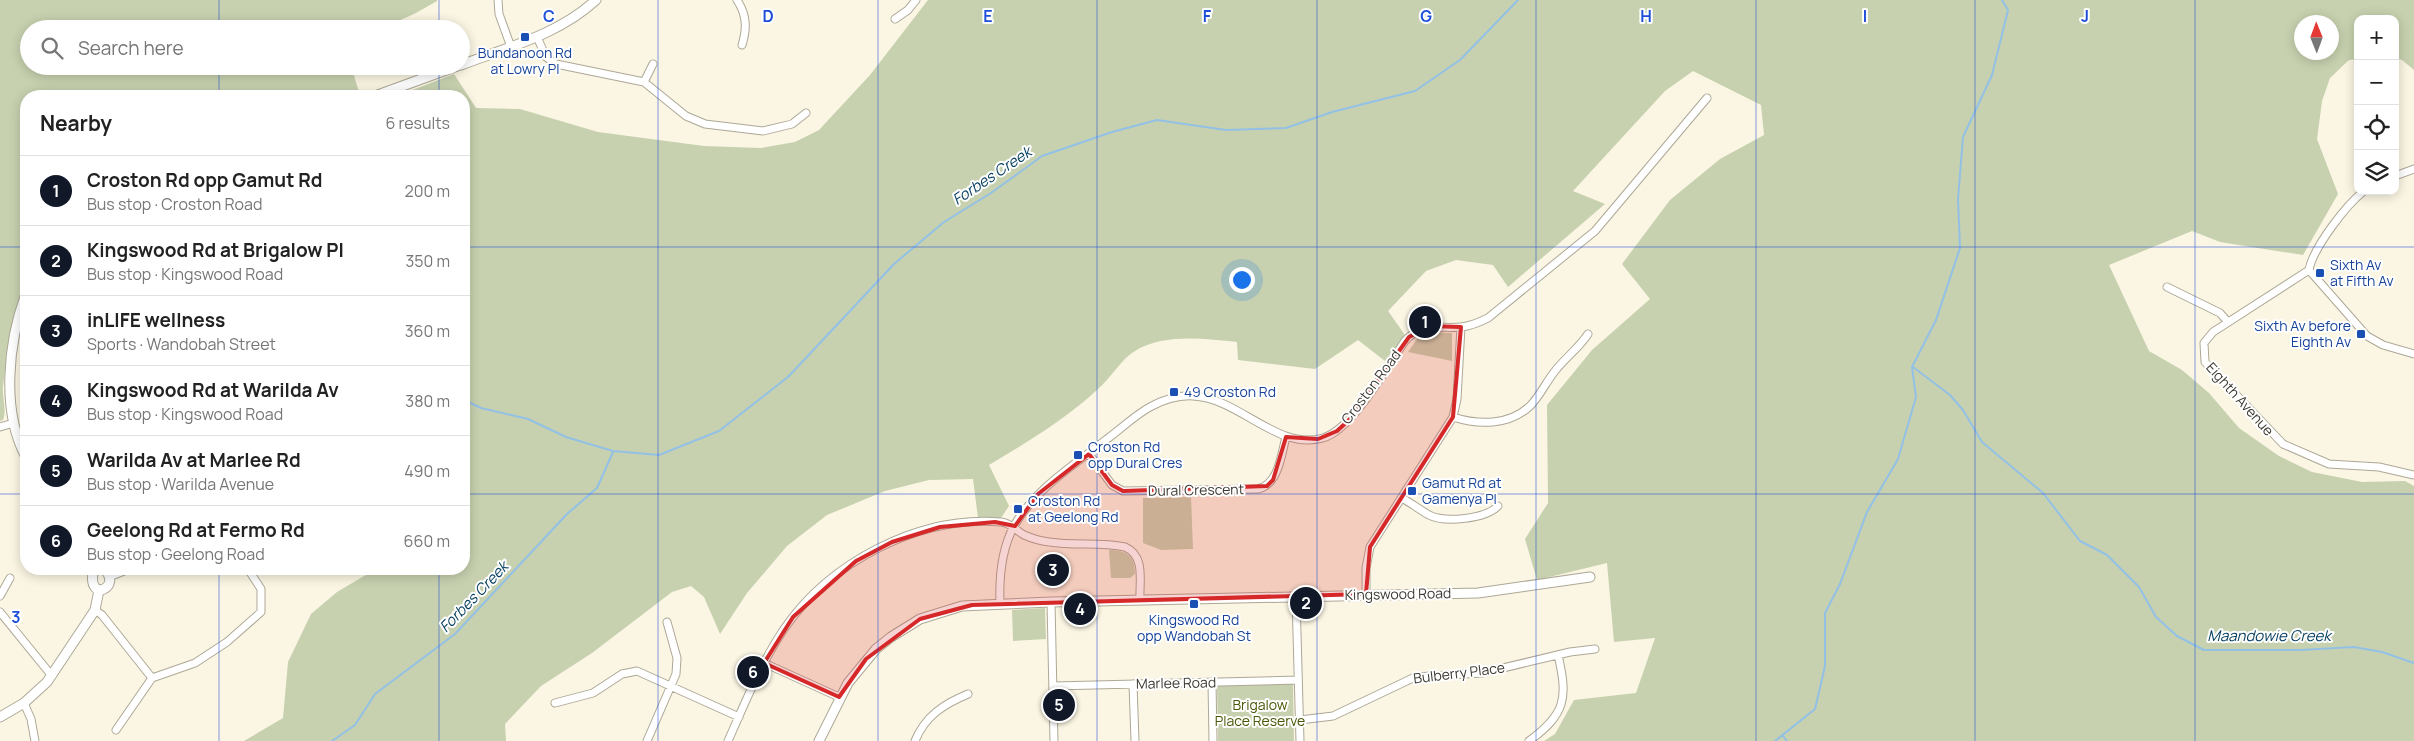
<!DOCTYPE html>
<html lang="en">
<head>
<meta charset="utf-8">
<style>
	body { margin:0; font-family:Manrope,sans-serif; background:#f2f2f2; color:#222 }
	.controls { position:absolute; right:15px; top:15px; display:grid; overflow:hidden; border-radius:10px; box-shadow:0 2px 12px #0003 }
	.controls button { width:45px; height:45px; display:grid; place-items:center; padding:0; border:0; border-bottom:1px solid #e0e0e0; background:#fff; color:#222; font:25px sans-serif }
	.compass { position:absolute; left:2294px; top:15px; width:45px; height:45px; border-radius:50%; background:#fff; box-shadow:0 2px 12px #0003; rotate:359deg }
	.you { position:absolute; left:1241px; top:279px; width:18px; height:18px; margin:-12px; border:4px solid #fff; border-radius:50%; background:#1a73e8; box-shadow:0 0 0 8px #1a73e833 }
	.badge { display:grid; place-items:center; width:32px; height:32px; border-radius:50%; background:#111827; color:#fff; font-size:16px; font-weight:700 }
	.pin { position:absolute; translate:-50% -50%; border:2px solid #fff; box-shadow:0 1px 5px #0006 }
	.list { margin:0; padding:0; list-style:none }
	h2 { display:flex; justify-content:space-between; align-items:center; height:65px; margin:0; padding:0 20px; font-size:21px }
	h2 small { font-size:16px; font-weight:400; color:#767676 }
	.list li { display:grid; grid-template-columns:32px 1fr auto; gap:15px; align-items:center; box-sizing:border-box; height:70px; padding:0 20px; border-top:1px solid #e0e0e0 }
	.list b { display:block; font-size:19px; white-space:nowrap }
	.list p { margin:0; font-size:16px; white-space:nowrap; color:#767676 }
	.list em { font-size:16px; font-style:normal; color:#767676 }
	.icon { flex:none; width:28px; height:28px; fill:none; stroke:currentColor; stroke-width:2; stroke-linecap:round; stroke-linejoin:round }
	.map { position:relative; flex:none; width:2414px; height:741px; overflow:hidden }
	.search { position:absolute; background:#fff; box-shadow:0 2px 12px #0003; left:20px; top:20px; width:450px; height:55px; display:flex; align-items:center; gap:12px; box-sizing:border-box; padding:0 18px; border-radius:28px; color:#767676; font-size:19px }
	.panel { position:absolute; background:#fff; box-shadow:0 2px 12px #0003; left:20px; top:90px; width:450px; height:485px; border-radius:20px }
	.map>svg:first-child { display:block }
	.green { fill:#c7d1af; fill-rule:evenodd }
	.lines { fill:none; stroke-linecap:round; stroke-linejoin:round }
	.stream { stroke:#93c1e5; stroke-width:2 }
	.minor-casing { stroke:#ada896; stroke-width:9 }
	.tertiary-casing { stroke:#ada896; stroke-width:11 }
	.minor { stroke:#fff; stroke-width:7 }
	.tertiary { stroke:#fff; stroke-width:9 }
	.marked { fill:#d62828; fill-opacity:0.2; stroke:#d62828; stroke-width:4; stroke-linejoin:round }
	.grid { fill:none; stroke:#1d4ed8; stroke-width:1; stroke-opacity:0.55 }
	.transit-dot { fill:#1a4fb4; stroke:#fff; stroke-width:2 }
	.labels { text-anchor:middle; stroke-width:4; stroke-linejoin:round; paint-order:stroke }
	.transit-label { font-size:14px; fill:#164399; stroke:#fff; text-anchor:start }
	.street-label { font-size:14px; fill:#3b3931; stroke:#fff }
	.park-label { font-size:14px; fill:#495806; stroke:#fff }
	.water-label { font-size:15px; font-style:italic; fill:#023c5e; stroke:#fff }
	.grid-label { font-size:16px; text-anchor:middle; font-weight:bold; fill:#1d4ed8; stroke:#fff; stroke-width:4; stroke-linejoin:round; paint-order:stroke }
</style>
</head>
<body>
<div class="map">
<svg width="2414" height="741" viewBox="0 0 2414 741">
	<rect width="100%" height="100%" fill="#fbf6e3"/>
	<path class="green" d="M0,0H437V1L416,13L381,29H29V66H351L359,92L348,96H26V280C13,312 8,351 3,386C2,397 7,410 3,420L0,421Z
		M928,0H2414V70L2402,60L2395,58V19H2358V59L2349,60L2330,78L2322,101L2317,139L2338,194L2303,255L2220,242L2192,231L2109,265L2149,351L2182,370L2209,393L2239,428L2279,456L2312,472L2362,482L2405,481L2414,486V741H1544L1555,734L1574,700L1636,693L1655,638L1614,642L1607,563L1537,580L1525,539L1548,503L1547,405L1592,350L1650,299L1622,264L1670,200L1720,159L1764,135L1761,105L1693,71L1665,91L1573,191L1605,204L1508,287L1493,265L1456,260L1426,271L1388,311L1405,335L1385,361L1358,340L1315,369L1238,360L1237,342C1205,339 1164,333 1135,351C1121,359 1111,378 1098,389C1065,420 1027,442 989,465L1009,506L1001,518H978L973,479L929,480L885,491L827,515L787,546L747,593L720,634L704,597L691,586L672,592L592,653L541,686L505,724L506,741H244L283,718L288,662L311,614L337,592L376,569H464V96H397L454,74L476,108L520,109L598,132L704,146L761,148L795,142L819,130L870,75ZM2302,22H2332V52H2302Z
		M1422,332L1452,333V361L1408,352Z
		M1191,497L1193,549L1161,550L1143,543V498Z
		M1109,550C1127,550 1135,556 1135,574L1130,578H1111Z
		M1045,608L1046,639L1013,641L1012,610Z
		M1293,684L1294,741H1218L1217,686Z"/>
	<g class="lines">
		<path class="stream" d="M1913,367L1950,395L1963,410L1982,442L2043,493L2080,541L2107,555L2139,587L2156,617L2177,636L2204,650H2300L2354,647L2382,652L2414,663
			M464,400L481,408L528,419L566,437L613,451L659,455L719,431L788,377L894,264L944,222L991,193L1042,156L1112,132L1157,120L1226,130L1286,128L1332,112L1415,91L1460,60L1518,0
			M1783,736L1787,741
			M332,741L355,725L375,694L455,634L567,514L597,488L613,452
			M1775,741L1815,709L1825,666V613L1840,584L1867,512L1898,459L1916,397L1912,367L1936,320L1960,248L1958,199L1963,137L1992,75L2008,10L2002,0"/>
		<defs>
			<path id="minor" d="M498,0L499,14L511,47
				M737,0C747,15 747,29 742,45
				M895,19L908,10L916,0
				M537,37L546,57L556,64L644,82L686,116L705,124L763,131L792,124L806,113
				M644,82L653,64
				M2395,176L2414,169
				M2309,270L2213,332L2204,343L2205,362L2283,444L2329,464L2379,467L2414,475
				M2309,270L2367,336L2383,345L2414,354
				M2309,270C2313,248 2346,205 2364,191
				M2167,287L2220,313L2227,321
				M1453,417C1478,425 1509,426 1530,406C1540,396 1546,382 1555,371C1565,358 1579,348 1588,334
				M0,427L14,423
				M1089,454L1112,485L1123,491L1258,489C1279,484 1281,455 1286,437
				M1402,498C1411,503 1420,510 1429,515C1445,523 1486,519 1498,506
				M109,577L129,569
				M1366,594V568L1370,547L1453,417L1457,399L1461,327
				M0,596L10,578
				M1296,597L1300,741
				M1051,602L1054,741
				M1000,603C999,577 1001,550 1014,526C1035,489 1074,465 1107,439C1121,429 1135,415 1150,407C1163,400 1178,395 1193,396C1240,398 1276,451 1323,438C1353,429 1387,367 1405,341C1421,322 1440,329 1461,327C1471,326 1480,322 1488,318L1595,231L1707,98
				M95,610L102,615L152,678
				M0,612L52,676
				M764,663L839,697
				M1212,682L1213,741
				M1133,684L1135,741
				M1053,686L1298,680
				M24,703L31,719L35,741
				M555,703L593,693L622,674L637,671L739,717
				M1300,720L1333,716L1415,677L1482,673L1570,652L1595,649
				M116,730L152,678L195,663L227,642L261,612V589L248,569
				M647,741L676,674L677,658L667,622
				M728,741C745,703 761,663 784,629C830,562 919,515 1001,522C1011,523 1015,530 1024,535C1031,538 1040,541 1049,542C1074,546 1100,542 1125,547C1146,556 1139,582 1140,600
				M915,741C925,716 944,704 968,694
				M1529,741C1566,714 1568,698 1558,655"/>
			<path id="tertiary" d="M461,65C508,47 558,35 596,0
				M375,96L457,66
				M26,294C8,342 1,411 26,457
				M97,569L93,573C88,603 123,587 104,569
				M0,717L24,703L47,682L95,610L99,590
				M819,741L848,683L876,649L891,637L920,619L962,606L1051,602L1478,593L1590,577"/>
		</defs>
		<use href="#minor" class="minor-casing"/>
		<use href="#tertiary" class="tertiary-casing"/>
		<use href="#minor" class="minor"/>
		<use href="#tertiary" class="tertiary"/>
	</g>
	<path class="marked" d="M1430,326L1461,327L1453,417L1370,547L1366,594L972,605L920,619L866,659L839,697L764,663L793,617L856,561L892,542L940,527L995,522L1015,526L1038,494L1089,454L1112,485L1123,491L1267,486L1273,480L1286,437L1318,439L1337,431L1352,417L1409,337Z"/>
	<path class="grid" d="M219,0V29M439,0V29M658,0V741M878,0V741M1097,0V741M1317,0V741M1536,0V741M1756,0V741M1975,0V741M2195,0V741M219,66V96M439,66V96M0,247H26M464,247H2414M0,494H26M464,494H2414M219,569V741M439,569V741"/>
	<g class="transit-dot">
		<rect x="520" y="32" width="10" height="10" rx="2.5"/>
		<rect x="2315" y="268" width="10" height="10" rx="2.5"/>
		<rect x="2356" y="329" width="10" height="10" rx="2.5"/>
		<rect x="1169" y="387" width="10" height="10" rx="2.5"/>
		<rect x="1073" y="450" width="10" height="10" rx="2.5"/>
		<rect x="1407" y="486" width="10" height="10" rx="2.5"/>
		<rect x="1013" y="504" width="10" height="10" rx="2.5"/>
		<rect x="1189" y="599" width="10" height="10" rx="2.5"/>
	</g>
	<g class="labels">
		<g class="transit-label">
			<text x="525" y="58" text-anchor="middle">Bundanoon Rd<tspan x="525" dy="16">at Lowry Pl</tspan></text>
			<text x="2330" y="270">Sixth Av<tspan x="2330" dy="16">at Fifth Av</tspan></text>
			<text x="2351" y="331" text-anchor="end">Sixth Av before<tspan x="2351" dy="16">Eighth Av</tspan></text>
			<text x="1184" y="397">49 Croston Rd</text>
			<text x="1088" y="452">Croston Rd<tspan x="1088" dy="16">opp Dural Cres</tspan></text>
			<text x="1422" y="488">Gamut Rd at<tspan x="1422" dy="16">Gamenya Pl</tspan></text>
			<text x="1028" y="506">Croston Rd<tspan x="1028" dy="16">at Geelong Rd</tspan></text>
			<text x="1194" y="625" text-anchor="middle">Kingswood Rd<tspan x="1194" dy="16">opp Wandobah St</tspan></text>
		</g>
		<g class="street-label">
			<text transform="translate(1371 387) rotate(-53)" y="5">Croston Road</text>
			<text transform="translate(2240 399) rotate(48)" y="5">Eighth Avenue</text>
			<text transform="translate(1196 490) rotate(-1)" y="5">Dural Crescent</text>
			<text transform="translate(1398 594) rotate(-1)" y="5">Kingswood Road</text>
			<text transform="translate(1459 673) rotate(-7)" y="5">Bulberry Place</text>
			<text transform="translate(1176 683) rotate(-1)" y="5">Marlee Road</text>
		</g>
		<g class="park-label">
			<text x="1260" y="710">Brigalow<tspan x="1260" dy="16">Place Reserve</tspan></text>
		</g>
		<g class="water-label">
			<text transform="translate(992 176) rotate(-34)" y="5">Forbes Creek</text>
			<text transform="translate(474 597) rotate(-46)" y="5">Forbes Creek</text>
			<text x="2269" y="641">Maandowie Creek</text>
		</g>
	</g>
	<g class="grid-label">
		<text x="549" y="22">C</text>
		<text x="768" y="22">D</text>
		<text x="988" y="22">E</text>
		<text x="1207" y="22">F</text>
		<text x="1426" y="22">G</text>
		<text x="1646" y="22">H</text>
		<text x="1865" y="22">I</text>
		<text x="2085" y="22">J</text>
		<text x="16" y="623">3</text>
	</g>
</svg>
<div class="controls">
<button>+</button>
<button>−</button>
<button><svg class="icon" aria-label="locate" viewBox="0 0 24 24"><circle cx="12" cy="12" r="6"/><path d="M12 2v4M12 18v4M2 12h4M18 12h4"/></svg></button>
<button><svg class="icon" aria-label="layers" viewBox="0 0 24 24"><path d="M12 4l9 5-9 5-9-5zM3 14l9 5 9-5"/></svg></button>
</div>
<svg class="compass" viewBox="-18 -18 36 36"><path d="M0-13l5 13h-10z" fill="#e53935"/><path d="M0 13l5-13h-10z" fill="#767676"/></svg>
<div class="you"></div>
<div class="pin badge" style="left:1425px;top:322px">1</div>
<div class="pin badge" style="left:1306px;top:603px">2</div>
<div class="pin badge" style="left:1053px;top:570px">3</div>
<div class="pin badge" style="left:1080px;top:609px">4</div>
<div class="pin badge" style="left:1059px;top:705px">5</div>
<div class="pin badge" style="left:753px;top:672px">6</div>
<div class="search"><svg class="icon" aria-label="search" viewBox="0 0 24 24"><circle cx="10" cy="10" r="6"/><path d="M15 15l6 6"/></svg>Search here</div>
<section class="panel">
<h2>Nearby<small>6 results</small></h2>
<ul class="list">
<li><span class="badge">1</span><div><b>Croston Rd opp Gamut Rd</b><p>Bus stop · Croston Road</p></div><em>200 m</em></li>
<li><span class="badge">2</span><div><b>Kingswood Rd at Brigalow Pl</b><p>Bus stop · Kingswood Road</p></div><em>350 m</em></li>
<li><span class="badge">3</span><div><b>inLIFE wellness</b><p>Sports · Wandobah Street</p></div><em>360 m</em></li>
<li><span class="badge">4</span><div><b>Kingswood Rd at Warilda Av</b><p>Bus stop · Kingswood Road</p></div><em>380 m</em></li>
<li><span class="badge">5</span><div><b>Warilda Av at Marlee Rd</b><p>Bus stop · Warilda Avenue</p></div><em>490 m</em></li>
<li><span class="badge">6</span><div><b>Geelong Rd at Fermo Rd</b><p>Bus stop · Geelong Road</p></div><em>660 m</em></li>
</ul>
</section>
</div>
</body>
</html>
